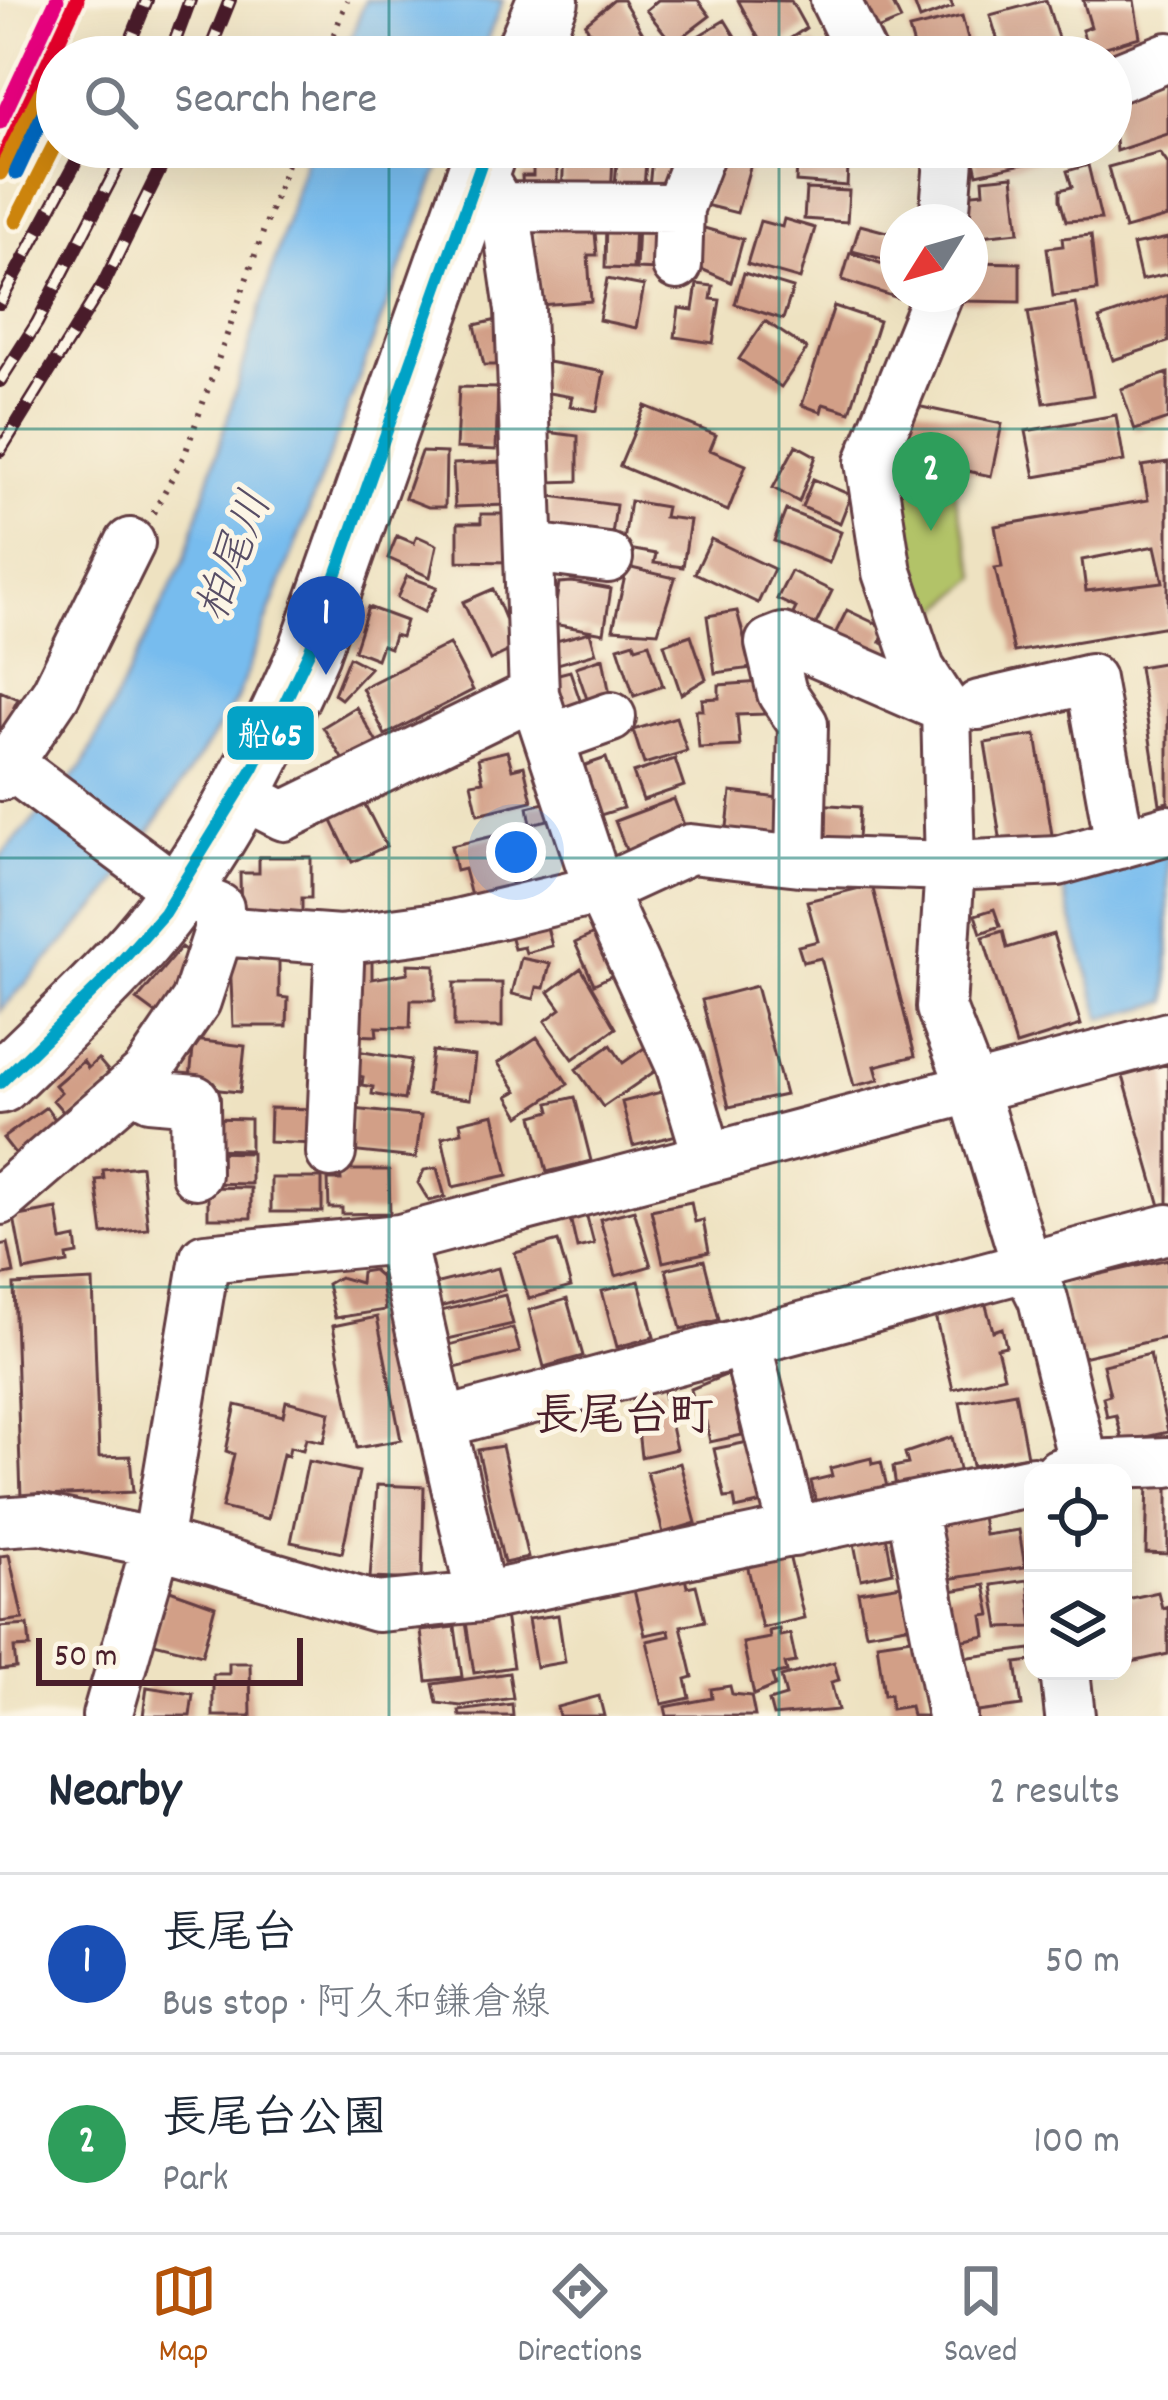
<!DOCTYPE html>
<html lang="en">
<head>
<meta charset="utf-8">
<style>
	body { margin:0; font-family:Dekko,"Klee One",sans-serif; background:#f2f2f3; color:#1f2937 }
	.controls { position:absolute; right:36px; bottom:36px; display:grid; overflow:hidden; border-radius:24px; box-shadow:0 12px 48px #0002 }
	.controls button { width:108px; height:108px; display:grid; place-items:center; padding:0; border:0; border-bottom:3px solid #e0e1e3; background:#fff; color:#1f2937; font:60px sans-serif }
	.compass { position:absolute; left:880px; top:204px; width:108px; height:108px; border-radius:50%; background:#fff; box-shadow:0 12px 48px #0002; rotate:233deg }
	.scale { position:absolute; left:36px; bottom:30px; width:267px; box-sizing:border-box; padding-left:12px; border:6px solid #4a1f2b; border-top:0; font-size:33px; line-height:42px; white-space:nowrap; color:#4a1f2b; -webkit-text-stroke:9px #fcf5e5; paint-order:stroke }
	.you { position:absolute; left:516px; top:852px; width:42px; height:42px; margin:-30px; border:9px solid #fff; border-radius:50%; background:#1a73e8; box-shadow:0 0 0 18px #1a73e833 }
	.badge { display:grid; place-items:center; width:78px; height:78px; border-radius:50%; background:#b45309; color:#fff; font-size:39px; font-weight:700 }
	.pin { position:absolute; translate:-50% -99px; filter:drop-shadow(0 3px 6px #0008) }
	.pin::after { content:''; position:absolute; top:63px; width:42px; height:36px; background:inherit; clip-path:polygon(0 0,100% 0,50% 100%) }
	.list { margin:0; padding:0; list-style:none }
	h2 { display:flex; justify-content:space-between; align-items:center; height:156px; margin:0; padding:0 48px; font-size:51px }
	h2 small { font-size:39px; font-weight:400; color:#747a83 }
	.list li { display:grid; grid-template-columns:78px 1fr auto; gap:36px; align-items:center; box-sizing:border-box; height:180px; padding:0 48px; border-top:3px solid #e0e1e3 }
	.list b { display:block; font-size:45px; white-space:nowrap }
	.list p { margin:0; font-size:39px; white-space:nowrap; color:#747a83 }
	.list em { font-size:39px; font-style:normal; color:#747a83 }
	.icon { flex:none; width:66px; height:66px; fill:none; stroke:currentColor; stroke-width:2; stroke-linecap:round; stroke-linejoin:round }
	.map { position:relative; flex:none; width:1168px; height:1716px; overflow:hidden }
	.search { position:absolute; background:#fff; box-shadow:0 12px 48px #0002; left:36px; right:36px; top:36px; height:132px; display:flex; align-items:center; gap:30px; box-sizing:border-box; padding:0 42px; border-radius:66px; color:#747a83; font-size:45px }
	.sheet { height:516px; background:#fff }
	nav { display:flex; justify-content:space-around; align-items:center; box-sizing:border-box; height:168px; border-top:3px solid #e0e1e3; background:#fff; font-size:33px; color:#747a83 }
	nav a { display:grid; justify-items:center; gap:6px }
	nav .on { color:#b45309 }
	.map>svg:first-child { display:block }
	.green { fill:#b2c367; stroke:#7e7149; stroke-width:3 }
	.water { fill:#77bcee; stroke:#606e8c; stroke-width:3 }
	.building { fill:#d29f87; fill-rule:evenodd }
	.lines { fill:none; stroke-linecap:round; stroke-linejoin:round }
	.minor-casing { stroke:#633c42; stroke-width:54 }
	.major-casing { stroke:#633c42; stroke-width:66 }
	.path { stroke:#633c42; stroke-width:6; stroke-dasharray:3 9; stroke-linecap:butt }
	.minor { stroke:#fff; stroke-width:48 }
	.major { stroke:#fff; stroke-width:60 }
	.rail-casing { stroke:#4a1f2b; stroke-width:14 }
	.rail { stroke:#fcf5e5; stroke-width:9; stroke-dasharray:27; stroke-linecap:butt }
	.bus-1-casing { stroke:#fcf5e5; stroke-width:21 }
	.bus-1 { stroke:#04a2c6; stroke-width:12 }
	.rail-1-casing { stroke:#fcf5e5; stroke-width:24 }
	.rail-2-casing { stroke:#fcf5e5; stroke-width:24 }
	.rail-3-casing { stroke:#fcf5e5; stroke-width:24 }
	.rail-4-casing { stroke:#fcf5e5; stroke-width:24 }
	.rail-5-casing { stroke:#fcf5e5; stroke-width:24 }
	.rail-1 { stroke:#e4002b; stroke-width:15 }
	.rail-2 { stroke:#cc840b; stroke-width:15 }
	.rail-3 { stroke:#d2840b; stroke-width:15 }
	.rail-4 { stroke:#0067c0; stroke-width:15 }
	.rail-5 { stroke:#e5007d; stroke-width:15 }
	.grid { fill:none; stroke:#0f766e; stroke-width:3; stroke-opacity:0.55 }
	.labels { text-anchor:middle; stroke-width:10; stroke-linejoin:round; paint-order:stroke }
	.water-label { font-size:45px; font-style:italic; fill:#584e66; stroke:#fcf5e5 }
	.neighbourhood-label { font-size:45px; font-weight:bold; fill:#4a1f2b; stroke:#fcf5e5 }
	.line-badge { stroke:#fcf5e5; stroke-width:4.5 }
	.badge-label { font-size:33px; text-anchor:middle; font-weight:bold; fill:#fff }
</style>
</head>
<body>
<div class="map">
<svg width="1168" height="1716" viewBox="0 0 1168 1716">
	<rect width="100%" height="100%" fill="#fcf5e5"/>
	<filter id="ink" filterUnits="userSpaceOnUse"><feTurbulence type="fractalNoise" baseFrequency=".00833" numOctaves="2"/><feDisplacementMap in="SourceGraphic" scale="24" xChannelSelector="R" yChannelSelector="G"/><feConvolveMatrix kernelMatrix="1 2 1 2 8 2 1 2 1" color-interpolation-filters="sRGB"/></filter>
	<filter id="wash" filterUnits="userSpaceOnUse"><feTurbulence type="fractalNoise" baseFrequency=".004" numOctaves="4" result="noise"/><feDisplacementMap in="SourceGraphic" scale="48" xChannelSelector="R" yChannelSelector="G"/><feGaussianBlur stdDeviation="2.7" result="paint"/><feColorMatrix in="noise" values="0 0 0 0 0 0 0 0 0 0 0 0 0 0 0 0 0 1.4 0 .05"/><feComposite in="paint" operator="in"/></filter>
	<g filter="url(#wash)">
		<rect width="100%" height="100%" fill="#eee2c1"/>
		<path class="green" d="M891,466L949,475L978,577L923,625L906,566Z"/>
		<path class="water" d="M365,0H503L480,57H344Z
			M309,147H447L236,701L108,895L0,1011V857L83,766L185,559Z
			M1168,849V1002L1102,1019L1059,876Z"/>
		<g id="blocks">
			<path class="building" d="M614,0H623L657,57H605L585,24Z
				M658,0H698L710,16L673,44L646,10Z
				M738,0L791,1L806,28L767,54Z
				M854,0H891L901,20L870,33Z
				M913,0H950L953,7L920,19Z
				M1046,0L1064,57H1003L990,15Z
				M1083,0H1134L1140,37L1089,52L1082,30L1091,27Z
				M962,16L973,57H917L909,29Z
				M725,20L744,51L735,57H676L673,51Z
				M814,43L819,54L827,50L831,57H788Z
				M1168,74V134L1116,151L1111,93Z
				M618,147H647L644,188L615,186Z
				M653,147H678L668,190L649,188Z
				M720,147L754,153L737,213L705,205Z
				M798,147H849L847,186L796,182Z
				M971,147H1034L1037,161L977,174Z
				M533,153L557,154V192H523L522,176H533Z
				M564,153L613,156L611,197L562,194Z
				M1160,153L1168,164V217L1125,229L1108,167Z
				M1088,165L1101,219L1066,221L1060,200V190L1072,187L1067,171Z
				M1013,176L1019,232L970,237L963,194L984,192L983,179Z
				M806,189L849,191L847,222L804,219Z
				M784,219L815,228L800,279L747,264L760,221L782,227Z
				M594,221L597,255H588L591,301L540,305L534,226Z
				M606,222L635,223L633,269L605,268Z
				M638,222L661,223L659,270L636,269Z
				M860,225L898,235V263L852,251Z
				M697,226L743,239L731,282L692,265Z
				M1091,235L1097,291L1053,296L1047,248L1063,246L1062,238Z
				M1168,238V274L1141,280L1133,245Z
				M850,253L898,269V298L842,280Z
				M970,262L1020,263V302L961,301V294H970Z
				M744,273L793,288L783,319L735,304Z
				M607,279L644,286L636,328L599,320Z
				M697,284L713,286L711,299L720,300L713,343L675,337L679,308L693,310Z
				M1168,295V342L1113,360L1099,319Z
				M1076,304L1093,395L1044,403L1028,312Z
				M834,306L879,321L850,412L823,404L821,412L802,405Z
				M502,319L500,365H484L475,325Z
				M765,321L807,349L781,387L739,359Z
				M548,362L604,372L597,411L570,406L572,397L543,392Z
				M1168,373V419L1135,430L1121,389Z
				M459,387L498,388L496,450L456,448Z
				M912,405L1002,424L991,476L901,457Z
				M645,406L716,435L710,450L746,465L728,511L620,466Z
				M1116,415L1124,461L1035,477L1026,431Z
				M547,432L578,436V481L548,482Z
				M796,445L816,456L799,502L773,488Z
				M421,452L446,453L445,507H428L405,498Z
				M504,462L505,505L455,507L453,464Z
				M1168,462V626L1014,652L995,568L1002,567L995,526L1148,500L1142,466ZM1155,546L1163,582L1086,591L1082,560Z
				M813,479L851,495L840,523L802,507Z
				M551,496L616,505L611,543L547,535Z
				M630,501L666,507L664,517L690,520L683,567L654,563L656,554L623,548Z
				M786,510L841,532L829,563L774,541Z
				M481,514H519L510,562L458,561V523H481Z
				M397,536L414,543L417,536L437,545L430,577L388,558Z
				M711,539L774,569L758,603L695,573Z
				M627,567L675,578L658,632L613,629Z
				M791,571L832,591L813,630L791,618L796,608L777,599Z
				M407,576L437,587L424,612L397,598Z
				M572,582L611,589L604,633L553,624L559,583Z
				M493,589L517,647L490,660L463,602Z
				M368,607L406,621L401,637L394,635L390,648L382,645L377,659L354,650Z
				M847,610L887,629L880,642L893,648L885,664L833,638Z
				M737,611L752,668L715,673L707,616Z
				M590,632L596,653L558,664L552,642Z
				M691,635L706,679L681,694L664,644Z
				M634,642L636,647L649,643L663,686L634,696L618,647Z
				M449,644L473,690L385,735L362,688Z
				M349,657L370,668L341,699L334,694Z
				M603,658L610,695L588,702L576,667Z
				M1168,662V802L1160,804L1139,667Z
				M570,671L583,709L563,717L547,677Z
				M762,682L764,714L737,715L740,746L699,748L696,710H703L702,699L719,698V685Z
				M0,691L18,699L14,707L22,710L0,741Z
				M356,707L383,753L346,765L323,727Z
				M676,717L687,751L644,764L633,730Z
				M1036,735L1053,841L1002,849L985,743Z
				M507,751L512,769L524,766L532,801L478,814L471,783L483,781L478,758Z
				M606,758L623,808L591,818L574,769Z
				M675,759L684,786L643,800L633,773Z
				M731,792L787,799L782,842L726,836Z
				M361,797L386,846L352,862L328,813Z
				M674,799L687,833L628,855L615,821Z
				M553,801L557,818L531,824L528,807Z
				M815,804L860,807L858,839L813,837Z
				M497,835L501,852L512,849L519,880L511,882L514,895L473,904L464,869L456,871L451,846Z
				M259,857H311V898H302V922L241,923L240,873H259Z
				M872,885L915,1056L875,1066L879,1080L854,1086L821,958L803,962L798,946L818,941L807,901Z
				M994,909L1000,926L981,933L975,915Z
				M544,916L552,946L526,953L524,947L514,949L508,927Z
				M1003,931L1007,948L1053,934L1081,1025L1016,1045L983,937Z
				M598,932L617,973L594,984L575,943Z
				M181,947L198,960L167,1022L137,1000Z
				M352,948L372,949V979L408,973V964L435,965V1000H411L410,1028L376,1027L377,1036L351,1035Z
				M230,958H279V997L288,998L287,1026H233Z
				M521,958L550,964L544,988L537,987L534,999L512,994Z
				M581,968L616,1028L573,1059L545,1021L561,1009L549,992Z
				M454,983H502V1027H454Z
				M756,986L785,1095L729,1107L702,1000Z
				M537,1037L568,1084L520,1116L508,1096L517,1091L498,1063Z
				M194,1040L245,1046L240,1092L189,1087Z
				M611,1045L623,1063L647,1046L661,1067L603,1107L576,1069Z
				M357,1051L411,1060L404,1100L372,1094L373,1087L362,1085L363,1077L354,1075Z
				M432,1051L475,1056L470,1099L427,1094Z
				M98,1059L117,1081L71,1121L53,1100L61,1092L55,1085L83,1061L88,1068Z
				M1168,1064V1204L1160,1206L1123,1076Z
				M665,1091L677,1135L633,1146L622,1102Z
				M575,1097L591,1161L547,1172L533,1116L551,1111L549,1103Z
				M46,1107L66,1134L24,1165L3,1138Z
				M270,1108L316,1109L315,1144L269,1142Z
				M353,1109L421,1116L416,1158L349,1151Z
				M494,1114L508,1175L453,1187L442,1137L462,1132L460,1122Z
				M207,1118L250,1119V1150L207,1149Z
				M208,1152L251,1153V1184L207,1183Z
				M141,1166L148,1229L103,1234L96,1180L104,1179L103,1170Z
				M437,1168L445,1197L429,1201L418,1183L424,1170Z
				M340,1170H389L390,1213L342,1214V1208H329L328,1180H341Z
				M271,1178H322V1212H271Z
				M208,1187L251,1188V1218H208Z
				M691,1202L695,1222L703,1220L709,1252L663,1262L651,1210Z
				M57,1209L62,1241L76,1238L78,1254L67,1256L68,1263L24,1271L14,1217Z
				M634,1210L651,1266L616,1276L600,1219Z
				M586,1213L594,1244L577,1248L570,1217Z
				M558,1241L571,1287L529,1299L515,1253Z
				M8,1243L14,1273L0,1276V1245Z
				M1168,1259V1337L1078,1358L1061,1283Z
				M704,1260L719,1320L681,1329L666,1269Z
				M498,1268L504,1290L440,1307L434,1284Z
				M373,1270L380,1276L385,1310L335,1318L327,1284L339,1277L360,1283L361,1272Z
				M93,1281L99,1457L130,1456L133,1492L21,1497L14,1285Z
				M639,1281L654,1337L617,1347L602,1291Z
				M505,1295L513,1324L448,1339L441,1311Z
				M567,1299L583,1356L544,1367L529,1310Z
				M985,1302L993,1331L1002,1328L1006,1346L997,1348L1004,1376L953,1389L935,1315Z
				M377,1317L401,1440L357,1448L333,1326Z
				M513,1328L520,1352L455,1368L449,1345Z
				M1150,1354L1168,1432L1123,1442L1116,1415L1107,1417L1103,1397L1110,1395L1103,1365Z
				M728,1374L742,1435L710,1442L706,1422L699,1424L691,1389Z
				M662,1386L676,1449L641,1457L635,1403L642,1401L640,1392Z
				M1015,1392L1027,1456L972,1466L960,1402Z
				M286,1401L330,1412L324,1442L306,1438L303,1450L290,1447L288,1456L283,1454L268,1519L222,1508L234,1454L226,1451L236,1405L283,1416Z
				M952,1437L960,1474L896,1487L893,1467L908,1464L905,1453Z
				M753,1441L767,1502L736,1509L734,1497L725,1498L714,1449Z
				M502,1446L528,1558L504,1563L478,1450Z
				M871,1458L872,1464L881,1462L889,1495L818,1511L811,1481L832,1476L830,1468Z
				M308,1461L359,1472L342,1553L291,1542Z
				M680,1463L696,1523L663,1533L647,1472Z
				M1148,1482H1168V1554L1146,1553Z
				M377,1485L424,1487L422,1580L370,1578Z
				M982,1516L985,1535L1019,1530L1025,1567L947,1579L938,1522Z
				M885,1531L893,1572L861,1579L853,1538Z
				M9,1555L23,1619L0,1622V1556Z
				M789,1555L804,1618L762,1628L747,1564Z
				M685,1578L687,1587L696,1585L705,1621L681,1626L693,1677L686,1679L690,1698L662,1704L647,1641L670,1636L669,1630L645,1635L634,1590Z
				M1028,1580L1033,1627L999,1628L992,1585Z
				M908,1584L912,1625L866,1633L858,1592Z
				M985,1585L991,1615L983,1616L986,1636L954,1642L946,1592Z
				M167,1589L215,1606L202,1655L154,1643Z
				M1158,1592L1162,1608L1168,1606V1654L1123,1664V1600Z
				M505,1615L513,1667L474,1673L466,1622Z
				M558,1615L565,1662L536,1667L528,1619Z
				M28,1625L30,1647L14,1648L16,1668L0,1670V1627Z
				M455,1627L462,1677L427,1681L421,1631Z
				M779,1629L780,1636L790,1634L796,1662L785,1664L787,1672L772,1675L775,1686L754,1695L743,1643L770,1638L769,1631Z
				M919,1637L930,1716H912L910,1706L891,1709L890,1694L884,1695L877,1643Z
				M1031,1649L1032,1661L1016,1663L1022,1706L970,1713L962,1658Z
				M834,1662L839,1680L831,1682L838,1710L773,1716L769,1701L786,1696L781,1677Z
				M229,1663H250L251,1716H213V1674H229Z
				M509,1673L513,1698L461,1706L437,1703L433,1684Z
				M730,1686L732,1694L751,1696L755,1716H667L665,1707L712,1698L711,1689Z
				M147,1687L193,1694L190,1716H143Z
				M599,1696L604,1716H559L557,1707Z
				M512,1704L513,1716H460L459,1711Z"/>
		</g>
	</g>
	<g filter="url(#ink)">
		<use href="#blocks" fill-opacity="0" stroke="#633c42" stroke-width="3"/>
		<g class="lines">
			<defs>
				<path id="minor" d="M835,0L863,57
					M1111,80L1168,57
					M499,207L679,208
					M944,222L950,147
					M677,265L679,208L702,147
					M938,294L870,462L887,572L920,669L946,709L950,866L941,1008L973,1090L1027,1267L1043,1299L1084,1465
					M532,548L608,558
					M534,694L595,878L680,1064L708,1158
					M979,705L1090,679L1120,844
					M549,739L611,717
					M9,764L179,891L219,908V931L340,940L452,925L603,889L690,849L800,861L950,866L1058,861L1168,830
					M0,776L56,693L130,543
					M239,793L284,816L534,694L520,310L507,220L478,170
					M800,861L803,724L782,693L770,643L783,638L946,709
					M135,1086L150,1096L195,1100L196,1174
					M331,1153L340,940
					M0,1200L146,1074L196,1001L219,931
					M400,1239L481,1597
					M746,1342L794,1532
					M442,1423L1168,1229
					M1059,1473L1084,1465L1168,1462
					M911,1507L952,1716
					M0,1522L41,1519L157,1543L377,1607L481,1597L1033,1481
					M1065,1671L1070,1716
					M107,1716L157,1543L205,1258L400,1239L1168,1037"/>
				<path id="major" d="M524,57L548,0
					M0,1083C46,1038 94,994 137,946C211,861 264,754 309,652L487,147"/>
			</defs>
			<use href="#minor" class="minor-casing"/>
			<use href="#major" class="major-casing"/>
			<path class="path" d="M325,57L347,0
				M153,513L185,454L293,147"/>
			<use href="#minor" class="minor"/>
			<use href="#major" class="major"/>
			<defs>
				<path id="rail" d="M124,57L147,0
					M169,57L190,0
					M207,57L230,0
					M0,303L84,147
					M0,381L37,323L128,147
					M0,451L103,285L171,147"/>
			</defs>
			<use href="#rail" class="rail-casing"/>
			<use href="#rail" class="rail"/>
			<defs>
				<path id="bus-1" d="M0,1083L104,981L164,913L254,767L309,652L487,147"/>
			</defs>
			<use href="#bus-1" class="bus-1-casing"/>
			<use href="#bus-1" class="bus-1"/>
			<defs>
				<path id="rail-1" d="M0,165L77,0"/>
				<path id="rail-2" d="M16,221L57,140"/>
				<path id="rail-3" d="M0,173L41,92"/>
				<path id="rail-4" d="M16,173L57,85"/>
				<path id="rail-5" d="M0,122L57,0"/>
			</defs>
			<use href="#rail-1" class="rail-1-casing"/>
			<use href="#rail-2" class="rail-2-casing"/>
			<use href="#rail-3" class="rail-3-casing"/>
			<use href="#rail-4" class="rail-4-casing"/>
			<use href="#rail-5" class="rail-5-casing"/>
			<use href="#rail-1" class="rail-1"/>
			<use href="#rail-2" class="rail-2"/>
			<use href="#rail-3" class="rail-3"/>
			<use href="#rail-4" class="rail-4"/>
			<use href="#rail-5" class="rail-5"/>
		</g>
	</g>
	<path class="grid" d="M389,0V57M779,0V57M389,147V1716M779,147V1716M0,429H1168M0,858H1168M0,1287H1168"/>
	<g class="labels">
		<g class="water-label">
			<text transform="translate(231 555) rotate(-69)" y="16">柏尾川</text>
		</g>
		<g class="neighbourhood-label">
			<text x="624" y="1429">長尾台町</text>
		</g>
	</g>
	<rect class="line-badge" x="225" y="704" width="91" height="58" rx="12" fill="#04a2c6"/>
	<g class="badge-label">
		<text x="270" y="745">船65</text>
	</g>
</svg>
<div class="controls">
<button><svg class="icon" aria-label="locate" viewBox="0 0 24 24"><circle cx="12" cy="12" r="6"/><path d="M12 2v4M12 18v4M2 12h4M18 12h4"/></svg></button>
<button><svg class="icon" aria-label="layers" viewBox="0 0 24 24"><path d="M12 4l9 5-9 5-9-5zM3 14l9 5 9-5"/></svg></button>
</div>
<svg class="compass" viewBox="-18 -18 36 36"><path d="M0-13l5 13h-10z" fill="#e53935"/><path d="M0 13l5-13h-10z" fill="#747a83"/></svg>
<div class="scale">50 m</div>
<div class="you"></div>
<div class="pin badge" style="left:326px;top:675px;background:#1a4fb4">1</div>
<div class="pin badge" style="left:931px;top:531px;background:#2e9e5b">2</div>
<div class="search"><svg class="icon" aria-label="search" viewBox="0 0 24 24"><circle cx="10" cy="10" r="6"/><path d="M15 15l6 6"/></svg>Search here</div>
</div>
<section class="sheet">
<h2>Nearby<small>2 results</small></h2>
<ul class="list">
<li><span class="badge" style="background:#1a4fb4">1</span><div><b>長尾台</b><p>Bus stop · 阿久和鎌倉線</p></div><em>50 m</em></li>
<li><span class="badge" style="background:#2e9e5b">2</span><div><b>長尾台公園</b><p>Park</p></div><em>100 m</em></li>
</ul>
</section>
<nav>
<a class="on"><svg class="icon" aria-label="map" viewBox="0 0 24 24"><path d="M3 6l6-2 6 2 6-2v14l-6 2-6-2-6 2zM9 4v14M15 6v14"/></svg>Map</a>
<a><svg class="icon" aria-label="directions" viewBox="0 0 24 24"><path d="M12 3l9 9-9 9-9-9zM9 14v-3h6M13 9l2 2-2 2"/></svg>Directions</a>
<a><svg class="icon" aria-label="saved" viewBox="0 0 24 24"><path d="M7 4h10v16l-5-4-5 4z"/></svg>Saved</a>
</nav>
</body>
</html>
